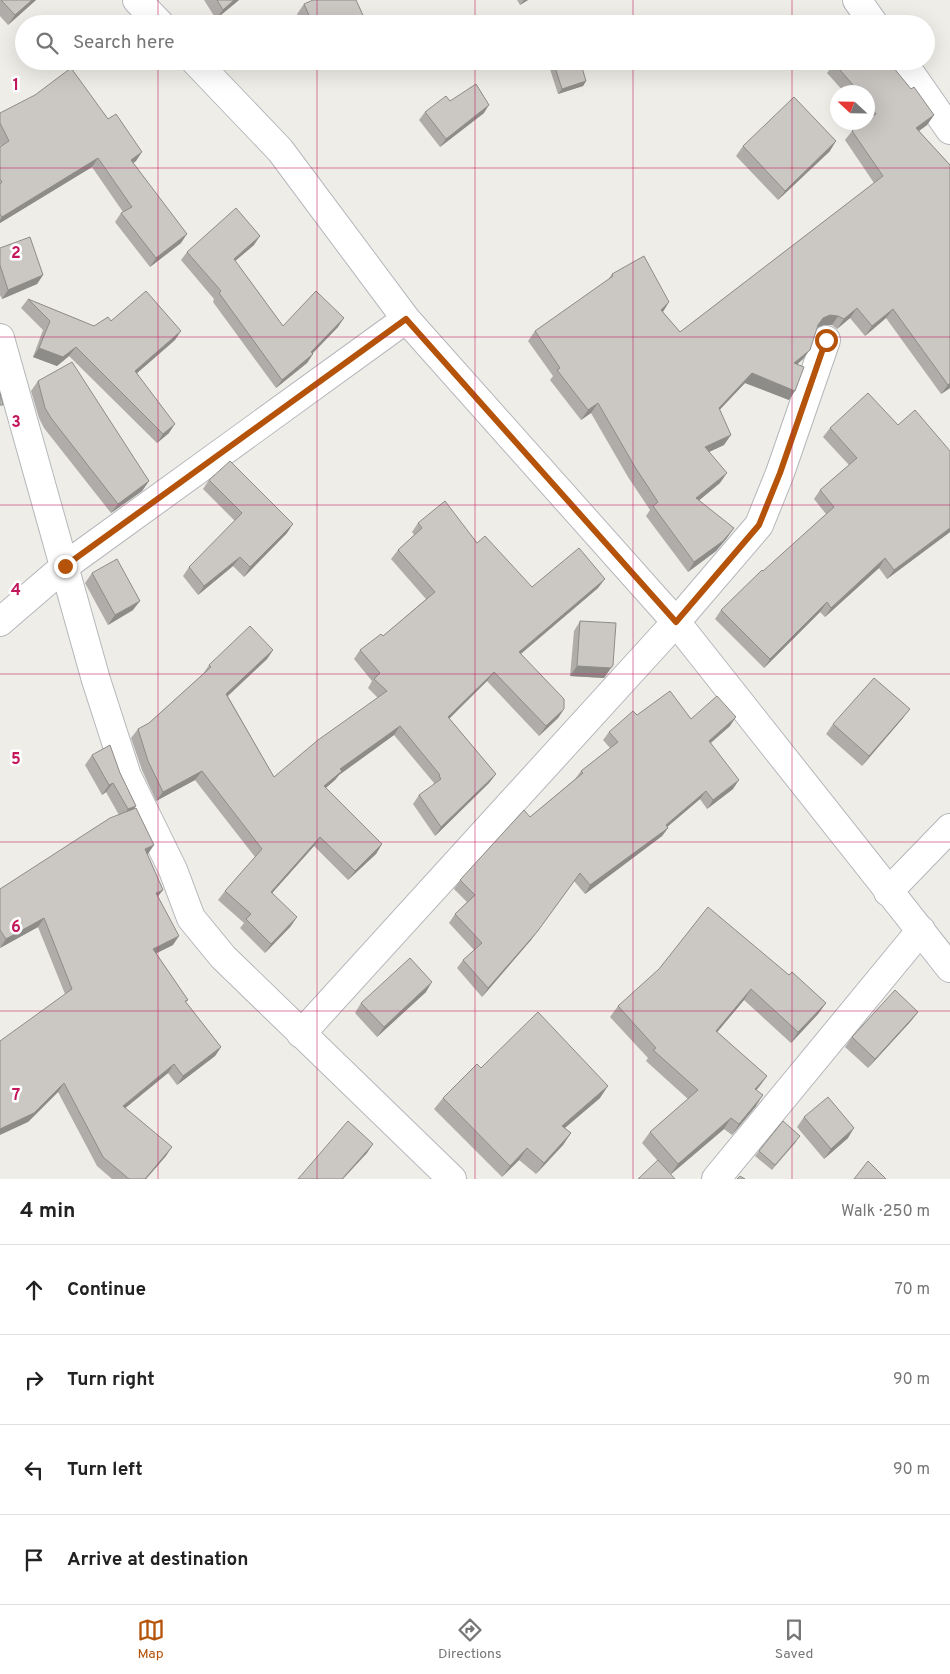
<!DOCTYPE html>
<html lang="en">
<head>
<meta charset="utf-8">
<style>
	body { margin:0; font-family:Overpass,sans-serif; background:#f6f6f6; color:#222 }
	.compass { position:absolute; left:830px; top:85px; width:45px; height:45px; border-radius:50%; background:#fff; box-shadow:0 5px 20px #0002; rotate:292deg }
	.stop { position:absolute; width:15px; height:15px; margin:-11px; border:4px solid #b45309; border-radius:50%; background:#fff }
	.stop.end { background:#b45309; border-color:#fff; box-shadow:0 1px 5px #0008 }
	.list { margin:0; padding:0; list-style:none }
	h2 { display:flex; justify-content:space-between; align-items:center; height:65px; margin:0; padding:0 20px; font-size:21px }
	h2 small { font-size:16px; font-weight:400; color:#767676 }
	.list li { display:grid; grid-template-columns:32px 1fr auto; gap:15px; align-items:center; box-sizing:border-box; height:90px; padding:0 20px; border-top:1px solid #e0e0e0 }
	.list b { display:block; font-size:19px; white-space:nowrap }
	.list em { font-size:16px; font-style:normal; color:#767676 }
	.icon { flex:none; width:28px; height:28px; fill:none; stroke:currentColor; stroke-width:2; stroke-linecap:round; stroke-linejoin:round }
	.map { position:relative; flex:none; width:950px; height:1179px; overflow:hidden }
	.search { position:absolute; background:#fff; box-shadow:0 5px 20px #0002; left:15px; right:15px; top:15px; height:55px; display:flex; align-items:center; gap:12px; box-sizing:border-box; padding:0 18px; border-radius:28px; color:#767676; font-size:19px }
	.sheet { height:425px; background:#fff }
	nav { display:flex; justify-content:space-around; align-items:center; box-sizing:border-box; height:70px; border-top:1px solid #e0e0e0; background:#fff; font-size:14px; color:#767676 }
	nav a { display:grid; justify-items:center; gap:2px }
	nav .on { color:#b45309 }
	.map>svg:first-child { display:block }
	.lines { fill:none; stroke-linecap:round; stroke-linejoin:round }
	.minor-casing { stroke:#b4b7bb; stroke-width:30 }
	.minor { stroke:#fff; stroke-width:28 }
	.wall { fill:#afaca9 }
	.shaded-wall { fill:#8e8c89 }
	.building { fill:#cbc8c4; stroke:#8e8c89 }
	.route { stroke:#b45309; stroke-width:6 }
	.grid { fill:none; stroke:#c2185b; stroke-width:1; stroke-opacity:0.55 }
	.grid-label { font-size:16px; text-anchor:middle; font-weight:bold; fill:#c2185b; stroke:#fff; stroke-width:5; stroke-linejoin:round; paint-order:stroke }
</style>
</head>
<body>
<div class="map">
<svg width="950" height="1179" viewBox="0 0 950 1179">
	<rect width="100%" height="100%" fill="#efede7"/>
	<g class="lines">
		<defs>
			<path id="minor" d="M137,0L160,24
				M857,0L874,24
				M195,61L280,150L406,319L676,622L950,968
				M902,61L950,130
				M0,338L96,680L127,776L173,870L191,918L223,957L452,1179
				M0,622L65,566L406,319
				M888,892L950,828
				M301,1034L676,622L759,525L780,473L826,340
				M716,1179L921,930"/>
		</defs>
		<use href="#minor" class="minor-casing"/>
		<use href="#minor" class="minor"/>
	</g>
	<path class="wall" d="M0,0H36L8,25L0,16Z
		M204,0H239L216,19Z
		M517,0H528L520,5Z
		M304,4L367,24H301L297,14Z
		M552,61L586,81L583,86L558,94L549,66Z
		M834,63L911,89L934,115L927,125L919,131L950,165V388L941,394L886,318L865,336L850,318L837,329L832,325H824L817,327L803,359L797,364L789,400L745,383L720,409L724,445L709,452L720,483L699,500L727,538L716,551L688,572L646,516L650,510L628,477L591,413L581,420L550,380L553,376L528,341L535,331L607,281L612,274L663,312L680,332L874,183L845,140L852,131L868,122V92H844L827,73Z
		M450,101L484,113L440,147L419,120L425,112Z
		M0,113L136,161L133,163L181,243L150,267L115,222L121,213L123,212L92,167L0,223V147H1L0,145Z
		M743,146L830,151L778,200L736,156Z
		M254,245L235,261L283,326L338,327L312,354H313L307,363L276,388L213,302L214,299L181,260L187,252Z
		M0,248L43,275L37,284L2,299L0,295Z
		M28,299L94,326L111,321L175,340L137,373L169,433L157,443L69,356L57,366L33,357L43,330L21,308Z
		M38,381L149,481L142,491L111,513L44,428L39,418L31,391Z
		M898,425L950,451V532L887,579L879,568L825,617L820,612L764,668L715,619L721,610L826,514L814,499L820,490L849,465L823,437L830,428Z
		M209,480L287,533L244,577L233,566L198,595L183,576L189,567L235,521L203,489Z
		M418,523L477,543L532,587L598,588L521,654L564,709L558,718L539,736L487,681L449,718L496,774L489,783L435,836L413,804L419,795L432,786L434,783L394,735L339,775L335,780L326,788L382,844L376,854L348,880L314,846L272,893L291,926L265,953L240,928L244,923L218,900L225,891L255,857L195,780L156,801L142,770L131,738L138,729L149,723L203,674L209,665L273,650L267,659L228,696L274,777L378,698L368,688L372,681L354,659L360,650L383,636L426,599L391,559L398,550L414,535L412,532Z
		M92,573L133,610L108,625L85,583Z
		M580,621L613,665L604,678L570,676L574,631Z
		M637,715L691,719L730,726L711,743L733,789L707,809L700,799L667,827L668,828L662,836L585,894L574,881L531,940L482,997L457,968L463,960L474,950L449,923L455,914L467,902L454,889L460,880L530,817L575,779L581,771L610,748L603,740L609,732Z
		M903,718L862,766L826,734L833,724Z
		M92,755L120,773L136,806L133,809L147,854L158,896L173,945L156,953L188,1000L186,1002L221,1047L215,1056L177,1085L168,1073L125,1108L166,1156L146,1179H112L97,1166L58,1092L28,1122L65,994L38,927L0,948V889L119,815L106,792L102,795L85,765Z
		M789,975L826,1003L818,1014L791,1043L744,1000L717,1032L767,1076L756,1090V1106L732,1135L724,1129L671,1174L657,1160L642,1143L650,1132L688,1099L646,1061L648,1058L610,1017L618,1006Z
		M426,992L377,1037L355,1013L361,1003Z
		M918,1012L911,1021L868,1068L845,1047L852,1037Z
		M481,1068L600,1098L565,1128L571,1133L563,1145L536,1174L519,1160L502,1177L434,1109L443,1098Z
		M804,1117L848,1138L824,1159L797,1127Z
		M797,1141L772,1170L755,1156L759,1151Z"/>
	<path class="shaded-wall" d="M32,0H36L8,25L15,15Z
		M234,0H239L216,19L223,10Z
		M524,0H528L520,5Z
		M586,81L583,86L558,94L562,89Z
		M489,105L484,113L440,147L446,139Z
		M934,115L927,125L909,138L916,128Z
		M836,141L830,151L778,200L785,191Z
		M142,152L136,161L124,169L131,160Z
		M98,158L92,167L0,223V220L2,217Z
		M187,234L181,243L150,267L156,258Z
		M260,236L254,245L228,267L234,259Z
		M43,275L37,284L2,299L8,290Z
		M669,302L663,312L661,310Z
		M857,308L850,318L837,329L844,319Z
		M893,309L886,318L865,336L872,326Z
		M830,315L838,316L832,325H824L816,328L823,318Z
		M344,318L338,327L307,359L313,354L307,363L276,388L282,380L311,352Z
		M181,331L175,340L129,380L135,371Z
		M76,347L69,356L57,366L33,357L39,348Z
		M810,350L803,359L788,373L794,363Z
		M752,373L795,391L789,400L745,383L712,418L719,408Z
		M950,383V388L941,394L948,385Z
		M598,403L591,413L581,420L588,410Z
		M175,424L169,433L157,443L163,434Z
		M731,435L724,445L698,457L705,447Z
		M727,473L720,483L690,508L696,498Z
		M149,481L142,491L111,513L118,504Z
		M293,524L287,533L244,577L250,567Z
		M734,528L727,538L716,551L688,572L694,562Z
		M950,528V532L887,579L894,570Z
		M240,557L233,566L198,595L204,586Z
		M885,558L879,568L825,617L831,608Z
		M605,579L598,588L512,661L519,652Z
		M140,601L133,610L108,625L115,615Z
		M827,602L820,612L764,668L770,659Z
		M273,650L267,659L220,703L226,694Z
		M613,665L604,678L570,676L577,666Z
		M494,672L487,681L442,726L448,717Z
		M564,709L558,718L539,736L546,726Z
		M910,709L903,718L862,766L869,756Z
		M736,717L730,726L703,749L709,741Z
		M400,726L394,735L339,775L335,780L317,795L324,786L340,769Z
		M202,771L195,780L156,801L163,792Z
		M496,774L489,783L435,836L441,827Z
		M739,780L733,789L707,809L713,800Z
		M113,783L106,792L102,795L109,785Z
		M706,791L700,799L660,833L666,825Z
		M136,806L129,815L121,819L128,809Z
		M668,828L662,836L585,894L590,885Z
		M320,837L314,846L265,901L271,892Z
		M382,844L376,854L348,880L355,871Z
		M154,845L148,854L139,858L145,849Z
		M580,873L531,940L482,997L488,988Z
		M163,890L156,899V893Z
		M297,917L291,926L265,953L271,944Z
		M44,918L38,927L0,948L6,939Z
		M179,936L173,945L147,958L153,949Z
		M432,982L426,992L377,1037L384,1027Z
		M751,989L744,1000L709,1042L716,1031Z
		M826,1003L818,1014L791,1043L798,1032Z
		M918,1012L911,1021L868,1068L875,1059Z
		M221,1047L215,1056L177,1085L183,1076Z
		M174,1064L168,1073L117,1115L123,1106Z
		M767,1076L759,1087L748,1100L755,1089Z
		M64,1083L58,1092L28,1122L0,1135V1129Z
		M608,1086L600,1098L554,1137L562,1126Z
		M763,1095L756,1106L732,1135L739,1124Z
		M731,1118L724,1129L670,1175L678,1164Z
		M854,1128L848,1138L824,1159L831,1149Z
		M571,1133L563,1145L536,1174L544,1163Z
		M373,1144L367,1153L343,1179H342Z
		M172,1147L166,1156L146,1179H145Z
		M527,1148L519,1160L502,1177L510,1166Z"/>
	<path class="building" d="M1,0H32L15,15Z
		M217,0H234L223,10Z
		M313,0H356L367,24H313L304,4Z
		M553,61H580L586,81L562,89Z
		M836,61H888L911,89L914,87L934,115L916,128L950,165V383L948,385L893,309L872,326L857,308L844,319L838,316L830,315L823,318L818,325L810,350L794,363L804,367L795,391L752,373L719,408L731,435L705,447L727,473L696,498L734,528L723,541L694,562L653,506L658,502L635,467L598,403L588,410L557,370L560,368L535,331L613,276L612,274L644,256L669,302L661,310L680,332L883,176L852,131L863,122H868V119L876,114L868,103V92H859L834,63Z
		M71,68L108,119L116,114L142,152L131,160L187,234L156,258L121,213L132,207L98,158L2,217L0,214V184L2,182L0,179V147L9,141L0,123V113L35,95Z
		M476,84L489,105L446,139L425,112L446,96L450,101Z
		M794,97L836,141L785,191L743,146Z
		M236,208L260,236L234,259L283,326L316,291L344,318L311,352L313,354L282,380L219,293L221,291L187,252Z
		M30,237L43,275L8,290L0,265V248Z
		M146,291L181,331L135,371L175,424L163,434L76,347L63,357L39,348L50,321L28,299L94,326L108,317L111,321Z
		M72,362L149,481L118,504L51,418L45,408L38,381Z
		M0,393L3,405H0Z
		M868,393L898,425L915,410L950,451V528L894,570L885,558L831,608L827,602L770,659L721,610L762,570L763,571L834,507L820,490L857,458L830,428Z
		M230,461L293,524L250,567L240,557L204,586L189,567L242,513L209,480Z
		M445,501L477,543L485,536L532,587L579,548L605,579L519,652L564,699V709L546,726L494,672L448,717L496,774L441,827L419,795L441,779L439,776L440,775L400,726L340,769L342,771L324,786L382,844L355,871L320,837L271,892L297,917L271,944L246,919L251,914L225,891L262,849L202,771L163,792L148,761L138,729L149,723L211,667L209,665L250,626L273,650L226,694L274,777L318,740L387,691L374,679L380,673L360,650L381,634L383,636L435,592L398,550L422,528L418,523Z
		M117,559L140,601L115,615L92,573Z
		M580,621L616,623L613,665L611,668L577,666Z
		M874,678L910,709L869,756L833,724Z
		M670,691L691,719L717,696L736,717L709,741L739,780L713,800L706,791L666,825L668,828L590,885L580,873L537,932L488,988L463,960L482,943L455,914L475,895L460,880L524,810L530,817L583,773L581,771L618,742L609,732L633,711L637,715Z
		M110,745L120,773L136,806L128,809L113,783L109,785L92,755Z
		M136,808L154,845L145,849L163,890L156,893L179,936L153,949L188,1000L185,1001L221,1047L183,1076L174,1064L123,1106L172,1147L145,1179H129L103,1157L64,1083L34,1113L0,1129V1041L72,989L44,918L6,939L0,930V889L110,818Z
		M708,907L789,975L792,972L826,1003L798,1032L751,989L716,1031L767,1076L755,1089L763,1095L739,1124L731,1118L678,1164L650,1132L698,1090L653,1050L656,1048L618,1006L659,969Z
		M410,958L432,982L384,1027L361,1003Z
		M895,990L918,1012L875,1059L852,1037Z
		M538,1012L608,1086L562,1126L571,1133L544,1163L527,1148L510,1166L443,1098L477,1064L481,1068Z
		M828,1097L854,1128L831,1149L804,1117Z
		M348,1121L373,1144L342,1179H298Z
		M783,1121L800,1136L775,1165L759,1151Z
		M658,1160L675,1179H638Z
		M868,1161L886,1179H854Z
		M740,1176L745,1179H737Z"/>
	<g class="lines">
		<path class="route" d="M65,566L406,319L676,622L759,525L780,473L826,340"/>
	</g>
	<path class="grid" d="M158,0V24M317,0V24M475,0V24M633,0V24M792,0V24M158,61V1179M317,61V1179M475,61V1179M633,61V1179M792,61V1179M0,168H950M0,337H950M0,505H950M0,674H950M0,842H950M0,1011H950"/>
	<g class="grid-label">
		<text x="16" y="90">1</text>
		<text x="16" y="258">2</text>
		<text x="16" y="427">3</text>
		<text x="16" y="595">4</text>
		<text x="16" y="764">5</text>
		<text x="16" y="932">6</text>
		<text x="16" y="1100">7</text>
	</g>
</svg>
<svg class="compass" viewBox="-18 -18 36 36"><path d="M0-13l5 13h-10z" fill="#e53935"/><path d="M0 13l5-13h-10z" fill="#767676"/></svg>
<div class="stop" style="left:826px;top:340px"></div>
<div class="stop end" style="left:65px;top:566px"></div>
<div class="search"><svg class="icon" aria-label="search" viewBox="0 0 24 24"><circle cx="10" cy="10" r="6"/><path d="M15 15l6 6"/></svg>Search here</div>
</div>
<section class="sheet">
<h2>4 min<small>Walk · 250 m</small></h2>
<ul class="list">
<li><svg class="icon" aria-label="ahead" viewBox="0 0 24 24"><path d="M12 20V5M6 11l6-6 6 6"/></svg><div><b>Continue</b></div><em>70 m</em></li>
<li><svg class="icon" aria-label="right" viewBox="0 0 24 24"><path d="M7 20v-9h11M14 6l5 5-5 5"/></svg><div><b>Turn right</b></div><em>90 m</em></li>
<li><svg class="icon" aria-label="left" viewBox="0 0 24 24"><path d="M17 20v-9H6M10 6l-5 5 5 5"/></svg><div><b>Turn left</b></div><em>90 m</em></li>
<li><svg class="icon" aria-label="arrive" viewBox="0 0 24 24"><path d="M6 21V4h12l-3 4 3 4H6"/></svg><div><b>Arrive at destination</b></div></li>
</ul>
</section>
<nav>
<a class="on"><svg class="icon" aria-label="map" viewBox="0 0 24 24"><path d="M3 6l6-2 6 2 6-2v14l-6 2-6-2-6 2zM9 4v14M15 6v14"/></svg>Map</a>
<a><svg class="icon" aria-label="directions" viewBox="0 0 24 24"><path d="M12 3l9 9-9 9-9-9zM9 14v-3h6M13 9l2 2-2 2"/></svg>Directions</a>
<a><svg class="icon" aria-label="saved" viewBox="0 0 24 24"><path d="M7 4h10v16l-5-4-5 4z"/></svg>Saved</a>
</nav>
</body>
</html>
